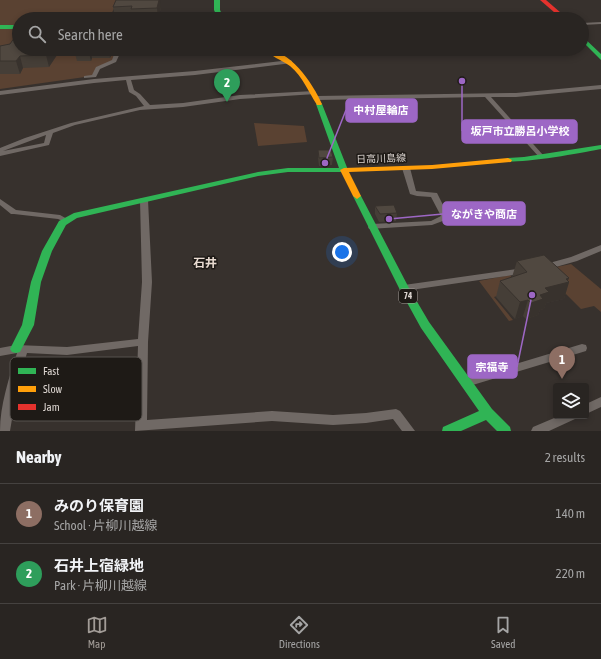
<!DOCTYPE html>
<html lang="en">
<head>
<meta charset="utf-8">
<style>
	body { margin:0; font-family:"Asap Condensed","Noto Sans JP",sans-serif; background:#35312f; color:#f1f3f6 }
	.controls { position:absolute; right:12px; bottom:12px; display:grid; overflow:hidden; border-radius:4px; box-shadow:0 2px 6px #0003 }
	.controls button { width:36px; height:36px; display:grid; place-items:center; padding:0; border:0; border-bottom:1px solid #454240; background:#292522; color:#f1f3f6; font:20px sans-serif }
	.you { position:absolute; left:342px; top:252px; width:14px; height:14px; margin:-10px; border:3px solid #fff; border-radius:50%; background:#1a73e8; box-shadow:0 0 0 6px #1a73e833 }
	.badge { display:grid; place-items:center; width:26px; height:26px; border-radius:50%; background:#a29c97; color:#fff; font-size:13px; font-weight:700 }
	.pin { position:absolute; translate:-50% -33px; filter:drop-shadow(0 1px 2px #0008) }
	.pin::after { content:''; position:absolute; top:21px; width:14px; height:12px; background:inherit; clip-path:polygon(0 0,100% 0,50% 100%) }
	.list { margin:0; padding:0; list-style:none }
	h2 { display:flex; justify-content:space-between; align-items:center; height:52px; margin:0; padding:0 16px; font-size:17px }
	h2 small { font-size:13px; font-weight:400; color:#a5a5a5 }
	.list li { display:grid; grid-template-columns:26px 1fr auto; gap:12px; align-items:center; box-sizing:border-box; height:60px; padding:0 16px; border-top:1px solid #454240 }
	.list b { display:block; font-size:15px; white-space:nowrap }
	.list p { margin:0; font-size:13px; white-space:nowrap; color:#a5a5a5 }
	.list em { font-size:13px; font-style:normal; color:#a5a5a5 }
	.icon { flex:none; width:22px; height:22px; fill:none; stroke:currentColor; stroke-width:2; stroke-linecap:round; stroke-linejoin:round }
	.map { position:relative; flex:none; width:601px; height:431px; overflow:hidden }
	.search { position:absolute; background:#292522; box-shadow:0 2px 6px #0003; left:12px; right:12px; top:12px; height:44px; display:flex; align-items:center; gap:10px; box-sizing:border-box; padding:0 14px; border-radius:22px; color:#a5a5a5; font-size:15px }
	.sheet { height:172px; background:#292522 }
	nav { display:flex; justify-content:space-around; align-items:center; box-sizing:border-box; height:56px; border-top:1px solid #454240; background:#292522; font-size:11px; color:#a5a5a5 }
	nav a { display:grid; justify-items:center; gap:2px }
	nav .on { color:#a29c97 }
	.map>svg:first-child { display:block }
	.green { fill:#5a4232 }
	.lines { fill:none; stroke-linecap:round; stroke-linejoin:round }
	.street { fill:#706965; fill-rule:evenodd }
	.fast { fill:#30b455; fill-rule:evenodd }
	.slow { fill:#ff9f0a; fill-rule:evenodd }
	.jam { fill:#e5322d; fill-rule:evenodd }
	.wall { fill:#453e37 }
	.shaded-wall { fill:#38322d }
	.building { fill:#504840; stroke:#38322d }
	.labels { text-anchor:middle; stroke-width:3; stroke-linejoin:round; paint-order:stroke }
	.shield { fill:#1e1a16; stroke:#a39d98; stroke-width:1 }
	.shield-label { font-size:9px; font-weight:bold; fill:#dcd5d0 }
	.street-label { font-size:10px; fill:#dcd5d0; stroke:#1e1a16 }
	.quarter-label { font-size:12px; font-weight:bold; fill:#e9dbd1; stroke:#1e1a16 }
	.key { fill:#1e1a16; stroke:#57524e; stroke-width:1 }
	.key-label { font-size:11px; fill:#dcd5d0 }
	.leader { fill:none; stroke:#9d67c5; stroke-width:1.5 }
	.callout-dot { fill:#9d67c5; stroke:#1e1a16; stroke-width:1.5 }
	.callout { fill:#9d67c5; stroke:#9d67c5; stroke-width:1.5 }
	.callout-label { font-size:11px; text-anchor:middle; font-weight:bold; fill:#fff }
</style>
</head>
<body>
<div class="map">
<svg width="601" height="431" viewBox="0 0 601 431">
	<rect width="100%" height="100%" fill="#37312d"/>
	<path class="green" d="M0,0H118L109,19H19V49H118L113,61L97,67L92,76L0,89Z
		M254,123L304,126L307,142L258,146Z
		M571,264L601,289V312L594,306L581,309L542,270Z
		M510,275L521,289L494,297L513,320L509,321L479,281Z"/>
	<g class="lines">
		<path class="street" d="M601,22V24L582,25V23Z
			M116,49H122L116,62L100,69L96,77L84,78V76L92,75L96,67L112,60Z
			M290,60L292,61V63L195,75L131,80L134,90L140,94L150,105L183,103L240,95L314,91L316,92V94L240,99L183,107L140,110L75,125L53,133L49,145L0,156V148L25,138L71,123L144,106L136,96L129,92L126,80L94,83L0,95V91L94,79L195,71ZM46,135L44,143L3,151Z
			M601,85V89L516,97H491L543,155L545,156L541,158L539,157L485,97L317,100L314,98L317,96L516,93Z
			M403,166H406L410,168L416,191L437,193L449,217L448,219L432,225L369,229L368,227L369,225L372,224L431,221L441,216L431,197L417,196L410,194L402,168Z
			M141,198H147L148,200L152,282L148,342L147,420L272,411L333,415L366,413L396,409L400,411L415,431H402L393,419L366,423L333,425L272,421L135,431L138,346L67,355L27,353L18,383L10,431H0C0,405 9,378 17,353L0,356V348L16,345L67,347L138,339L142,282L140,200Z
			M0,199L16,210L60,215L69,220L65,222L58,219L14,214H11L0,205Z
			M601,245V251L577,261L545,270L542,269L541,267L542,265L571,257Z
			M524,268L527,269L528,271L527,273L404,291L401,290L399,288L401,286L404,285Z
			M582,344L586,345L587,348L586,351L466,387L462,386L461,383L462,380L466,379Z
			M601,397V407L586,414V404Z
			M559,416H577L575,419L549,431H531L533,427Z"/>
		<path class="fast" d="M214,0H220V10L224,19H218L214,10Z
			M0,25H19V29H0Z
			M582,36L601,54V60L582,41Z
			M319,102L322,104L348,170L347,172H288L258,176L77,218L66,225L52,251L41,282L34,325L20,352L16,353L12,352L10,349L22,325L31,282L42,251L59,221L74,213L258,172L288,168H339L316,104Z
			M601,145V149C587,152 511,166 504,160L508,158L524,157Z
			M357,193L361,196L409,288L429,322L492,409L510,427L511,431H497L486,420L461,431H442L443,427L479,411L421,328L399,288L353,196Z"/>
		<path class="slow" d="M263,49C290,49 312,82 322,104L321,105H317C308,91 303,77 290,66C281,60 271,56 263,49Z
			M508,158L512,160L511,162L432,169L349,172L361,196L357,199L353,196L340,170L344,168L432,165Z"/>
		<path class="jam" d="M540,0H546L568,19H562Z"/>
	</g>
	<path class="wall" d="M116,0L161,8L158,19H132V17L115,18L113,7Z
		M0,46L19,49H61L49,67L23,68L20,74H0Z
		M74,49H114L110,58H92L91,61H77Z
		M318,150L333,157L332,165L319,166L318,158Z
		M375,206L397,213L396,221L379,222L375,214Z
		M517,261L568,281L569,282L564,299L546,303L544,309L540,310L538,315L526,319L523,316L515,319L496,297L500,281L512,277Z"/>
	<path class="shaded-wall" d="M159,0H160L161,8L158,19L157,8Z
		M50,49H61L49,67L46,55Z
		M88,49H90L92,58L91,61Z
		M109,49H114L110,58Z
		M20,56L23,68L20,74L16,61Z
		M569,278L567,283L569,282L564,299L546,303L544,309L540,310L538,315L526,319L531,303L540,295L545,288Z
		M528,300L523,316L515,319L520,302Z"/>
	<path class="building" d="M116,0H159L157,8L131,9L132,6L113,7Z
		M19,31V49H50L46,55L20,56L16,61H0V46L10,44Z
		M318,150H331L333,157L319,158Z
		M394,205L397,213L380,214L375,206Z
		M544,255L569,278L566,279L569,282L545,288L549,292L540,295L543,299L531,303L528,300L520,302L500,281L527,272L517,261Z"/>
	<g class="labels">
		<rect class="shield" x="399" y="289" width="18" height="14" rx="3"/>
		<g class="shield-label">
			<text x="408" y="299">74</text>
		</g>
		<g class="street-label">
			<text transform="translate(381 158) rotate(-2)" y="4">日高川島線</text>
		</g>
		<g class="quarter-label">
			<text x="205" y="267">石井</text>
		</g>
	</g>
	<rect x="10" y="357" width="132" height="64" rx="6" class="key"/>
	<rect x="18" y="368" width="18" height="6" fill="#30b455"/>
	<rect x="18" y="386" width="18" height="6" fill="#ff9f0a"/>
	<rect x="18" y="404" width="18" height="6" fill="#e5322d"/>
	<g class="key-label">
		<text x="43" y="375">Fast</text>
		<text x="43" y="393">Slow</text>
		<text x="43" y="411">Jam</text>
	</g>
	<path class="leader" d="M325 163L346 110M462 81L462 131M389 219L443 214M532 295L517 367"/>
	<g class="callout-dot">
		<circle cx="325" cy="163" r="4"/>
		<circle cx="462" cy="81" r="4"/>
		<circle cx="389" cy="219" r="4"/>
		<circle cx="532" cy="295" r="4"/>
	</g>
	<g class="callout">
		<rect x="346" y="99" width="71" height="23" rx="4"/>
		<rect x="462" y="120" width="115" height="23" rx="4"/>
		<rect x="443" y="202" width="82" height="23" rx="4"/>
		<rect x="468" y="355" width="49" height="23" rx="4"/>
	</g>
	<g class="callout-label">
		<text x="381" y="114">中村屋輪店</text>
		<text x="520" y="135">坂戸市立勝呂小学校</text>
		<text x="484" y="218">ながきや商店</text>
		<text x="492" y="371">宗福寺</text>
	</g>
</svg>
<div class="controls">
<button><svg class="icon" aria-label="layers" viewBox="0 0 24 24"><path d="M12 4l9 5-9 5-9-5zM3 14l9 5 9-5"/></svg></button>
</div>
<div class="you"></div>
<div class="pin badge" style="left:562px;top:379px;background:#8d6e63">1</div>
<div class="pin badge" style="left:227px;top:102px;background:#2e9e5b">2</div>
<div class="search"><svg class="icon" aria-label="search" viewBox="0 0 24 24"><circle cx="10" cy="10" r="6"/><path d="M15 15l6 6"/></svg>Search here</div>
</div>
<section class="sheet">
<h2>Nearby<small>2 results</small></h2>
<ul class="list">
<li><span class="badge" style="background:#8d6e63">1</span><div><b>みのり保育園</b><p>School · 片柳川越線</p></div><em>140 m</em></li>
<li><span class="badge" style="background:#2e9e5b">2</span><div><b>石井上宿緑地</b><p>Park · 片柳川越線</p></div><em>220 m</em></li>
</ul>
</section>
<nav>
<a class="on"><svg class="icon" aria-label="map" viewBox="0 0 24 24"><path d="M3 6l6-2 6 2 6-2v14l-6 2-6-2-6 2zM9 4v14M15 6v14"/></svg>Map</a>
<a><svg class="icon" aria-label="directions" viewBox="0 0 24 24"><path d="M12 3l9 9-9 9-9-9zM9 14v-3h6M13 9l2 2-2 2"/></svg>Directions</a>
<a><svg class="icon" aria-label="saved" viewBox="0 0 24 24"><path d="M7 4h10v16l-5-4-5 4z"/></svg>Saved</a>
</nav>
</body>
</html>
